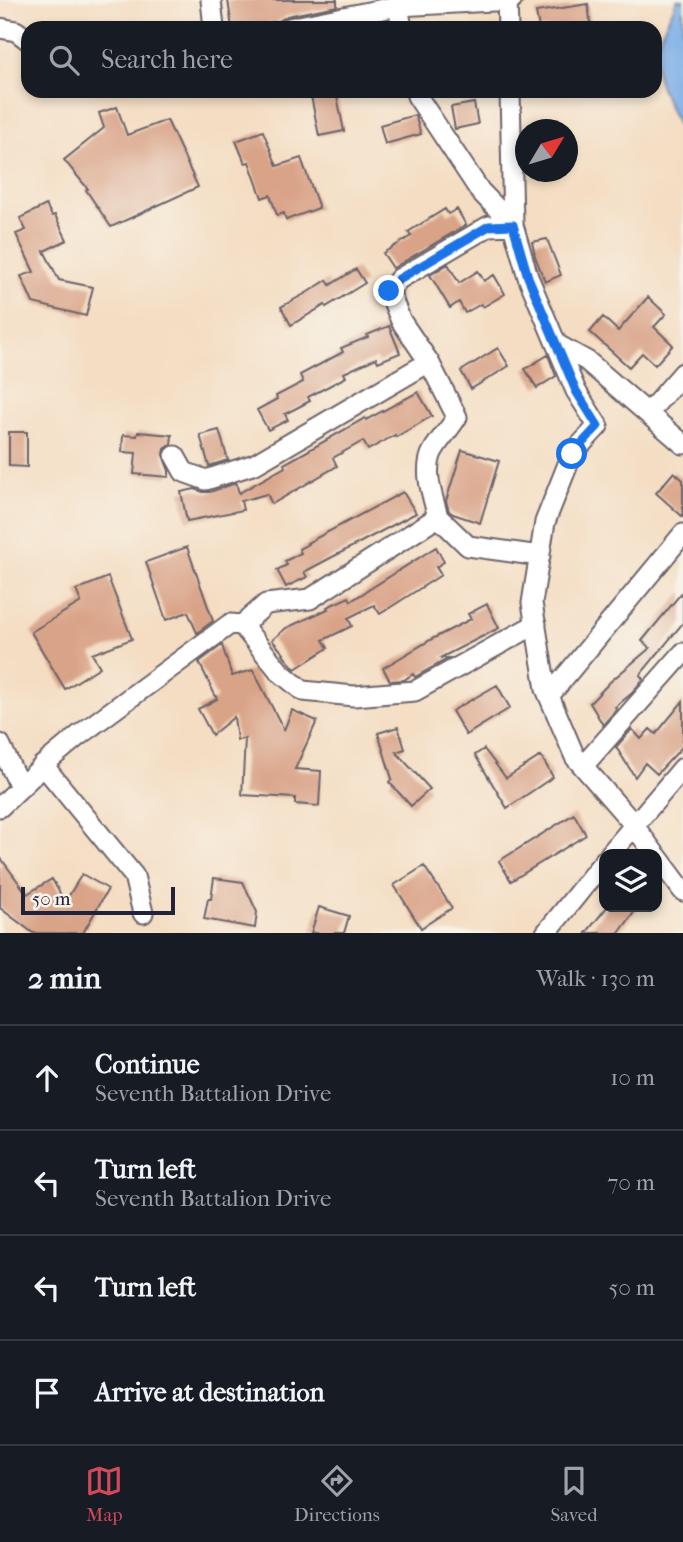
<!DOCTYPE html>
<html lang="en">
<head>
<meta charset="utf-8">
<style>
	body { margin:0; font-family:"IM FELL French Canon",serif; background:#20242c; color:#f1f3f6 }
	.controls { position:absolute; right:21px; bottom:21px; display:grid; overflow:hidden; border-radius:14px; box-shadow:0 4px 10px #0003 }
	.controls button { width:63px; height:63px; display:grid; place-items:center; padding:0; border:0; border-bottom:2px solid #363941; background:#171b24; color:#f1f3f6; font:35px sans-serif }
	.compass { position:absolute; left:515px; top:119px; width:63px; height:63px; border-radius:50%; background:#171b24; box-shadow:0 4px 10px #0003; rotate:52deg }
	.scale { position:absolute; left:21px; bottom:18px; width:154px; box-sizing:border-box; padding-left:7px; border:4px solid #22223b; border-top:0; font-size:19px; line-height:24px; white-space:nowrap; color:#22223b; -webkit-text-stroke:5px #f7f3e8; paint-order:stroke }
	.stop { position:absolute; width:21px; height:21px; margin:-16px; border:5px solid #1a73e8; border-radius:50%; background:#fff }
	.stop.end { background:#1a73e8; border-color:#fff; box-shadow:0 2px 7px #0008 }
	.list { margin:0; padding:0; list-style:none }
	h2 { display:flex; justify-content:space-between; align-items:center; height:91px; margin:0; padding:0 28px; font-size:30px }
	h2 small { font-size:23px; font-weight:400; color:#9ea1a6 }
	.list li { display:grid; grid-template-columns:46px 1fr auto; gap:21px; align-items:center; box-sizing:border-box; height:105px; padding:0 28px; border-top:2px solid #363941 }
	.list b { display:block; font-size:26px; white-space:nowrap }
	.list p { margin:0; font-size:23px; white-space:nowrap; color:#9ea1a6 }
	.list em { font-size:23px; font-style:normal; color:#9ea1a6 }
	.icon { flex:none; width:38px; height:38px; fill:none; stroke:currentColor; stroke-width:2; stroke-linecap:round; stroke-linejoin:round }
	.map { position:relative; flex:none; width:683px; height:933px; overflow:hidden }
	.search { position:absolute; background:#171b24; box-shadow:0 4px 10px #0003; left:21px; right:21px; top:21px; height:77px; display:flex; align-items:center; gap:18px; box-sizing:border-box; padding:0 24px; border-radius:21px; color:#9ea1a6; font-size:26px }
	.sheet { height:511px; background:#171b24 }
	nav { display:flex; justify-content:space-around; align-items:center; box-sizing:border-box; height:98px; border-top:2px solid #363941; background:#171b24; font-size:19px; color:#9ea1a6 }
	nav a { display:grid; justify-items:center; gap:4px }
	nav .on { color:#d1495b }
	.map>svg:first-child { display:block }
	.water { fill:#7bade7; stroke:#4e6891; stroke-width:2 }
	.building { fill:#d9a387 }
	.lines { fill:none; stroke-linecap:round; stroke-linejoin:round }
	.street-casing { stroke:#6c636a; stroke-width:23 }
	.street { stroke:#fff; stroke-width:19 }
	.route { stroke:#1a73e8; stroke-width:9 }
</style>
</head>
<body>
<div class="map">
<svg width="683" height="933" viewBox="0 0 683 933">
	<rect width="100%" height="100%" fill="#f7f3e8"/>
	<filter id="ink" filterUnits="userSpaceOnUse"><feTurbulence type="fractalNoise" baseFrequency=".0143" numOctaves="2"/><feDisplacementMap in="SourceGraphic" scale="14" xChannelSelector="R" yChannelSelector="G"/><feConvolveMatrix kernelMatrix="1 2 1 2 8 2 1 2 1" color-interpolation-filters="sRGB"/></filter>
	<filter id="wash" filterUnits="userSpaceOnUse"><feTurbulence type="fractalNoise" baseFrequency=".00686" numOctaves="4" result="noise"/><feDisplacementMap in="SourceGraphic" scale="28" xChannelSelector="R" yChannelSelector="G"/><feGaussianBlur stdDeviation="1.57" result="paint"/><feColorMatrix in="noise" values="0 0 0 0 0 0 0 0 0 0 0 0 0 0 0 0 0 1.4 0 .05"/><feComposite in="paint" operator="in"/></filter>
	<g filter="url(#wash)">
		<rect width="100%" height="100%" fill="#f4ddc2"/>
		<path class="water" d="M677,0H683V136C673,114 654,81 655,57C656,38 670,18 677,0Z"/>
		<g id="blocks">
			<path class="building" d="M228,0H337V6L287,16L279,21L232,28Z
				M588,4L591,27L539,28L536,12Z
				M310,91H336L344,131L319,136Z
				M474,103L478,124L455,129L451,107Z
				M117,107L127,135L167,120L198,187L111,227L86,190L88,189L64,160L104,128L99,113Z
				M415,115L421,134L385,144L380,125Z
				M263,131L277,166L301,158L319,208L286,220L284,213L277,215L270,195L262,198L249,162L245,163L236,141Z
				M46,205L52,216L55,215L67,240L44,251L59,280L93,287L86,316L33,303L21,276L34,272L16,234L26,230L20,218Z
				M445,209L448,214L457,209L466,225L393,268L383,253L411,236L408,232Z
				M547,239L561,275L545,282L535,256L532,242Z
				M448,264L459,283L478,271L484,281L494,275L505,294L483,307L481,304L465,313L459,302L450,308L430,275Z
				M356,269L365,283L326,307L325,305L291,325L281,307L308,292L327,280L330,285Z
				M648,297L666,314L654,327L673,345L655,365L642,353L629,367L590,332L603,317L618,331Z
				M389,326L400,353L378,362L376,358L344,373L346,377L308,397L310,401L285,414L288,420L268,430L257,410L277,399L276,396L303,382L300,375L343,352L341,348L368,337L367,335Z
				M498,348L509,366L471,389L461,371Z
				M548,355L556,376L537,388L525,369Z
				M418,392L432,416L396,437L395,435L368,450L363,441L333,458L337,466L272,504L267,494L241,501L243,510L187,521L181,492L195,489L203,492H210L236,483L239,493L285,467L284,464L304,453L365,418L366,420Z
				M219,430L228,460L209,466L200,435Z
				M9,432H27V467L9,466Z
				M138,432L172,435L171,445L165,449L163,455L169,471V477L134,474L136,453L122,452L123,435L137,436Z
				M462,450L499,461L480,523L453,514L449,511L446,501Z
				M674,472L683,480V517L656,493Z
				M403,492L416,513L304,572L307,577L286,587L277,570L287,565L285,561L301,553L299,549L308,544L307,543Z
				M187,547L213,621L197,633L188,612L166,620L146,562Z
				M436,547L444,562L436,567L441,575L380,614L374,605L348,618L352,626L323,640L328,648L295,669L283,655L284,654L272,640L286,628L328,609L327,607L349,597L351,601Z
				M108,577L132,639L92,654L100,667L65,689L31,632L81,602L76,590Z
				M683,591V623L640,675L643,679L631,694L615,707L617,709L603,725L590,703L611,681L650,648L642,641Z
				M487,604L499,628L440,658H449L415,677L413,674L404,680L390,681L383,668L432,639L471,619L468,614Z
				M222,645L232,676L253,670L284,730L292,710L317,721L295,769L321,771L319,806L295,804V798L242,795L245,739L237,740L234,717L212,735L198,709L217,699L199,662Z
				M497,685L510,708L466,735L452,711Z
				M683,701V746L657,774L645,763L635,777L616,747L632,729L641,739L650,729L656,734Z
				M398,727L405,749L396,752L430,789L411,806L389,782L392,779L378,733Z
				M484,749L506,778L541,756L553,777L507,808L475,755Z
				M574,814L586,835L511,881L499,861Z
				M0,857L27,894L52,879L65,902L82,874L108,889L83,933H33L0,908Z
				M424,866L452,908L421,928L394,885Z
				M214,878L243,882L257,912L255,928L204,919L208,899H211Z
				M319,907L349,916L344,933H311Z
				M607,907H638L619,933H586Z"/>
		</g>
	</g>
	<g filter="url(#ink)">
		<use href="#blocks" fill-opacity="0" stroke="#6c636a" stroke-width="2"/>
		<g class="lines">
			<defs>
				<path id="street" d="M211,0L214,28
					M397,0L402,28
					M507,0L508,28
					M0,28L16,31L28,40
					M289,28L398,6L512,0
					M416,91L417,96L480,191L513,225
					M510,91L513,225L528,277L576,391L598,426L572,454L545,522L532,603L546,689L575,757L629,819L655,854
					M558,345L587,361L683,444
					M648,413L683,373
					M175,456L184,472L206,480L255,464L429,362
					M438,517C433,497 424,475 431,455C435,444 450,429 457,417L429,362L401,321L389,291L399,279L489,226L513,225
					M242,625L280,672L303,691L354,696L415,691L536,624
					M549,696L683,534
					M0,744L20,787
					M43,765L134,876L143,913
					M583,766L683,653
					M0,807L49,760L78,736L230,624L242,625L266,604L310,599L438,517L468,546L540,556
					M610,854L683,768
					M657,856L683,891
					M546,933L604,861"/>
			</defs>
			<use href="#street" class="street-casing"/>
			<use href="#street" class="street"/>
		</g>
	</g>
	<g class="lines" filter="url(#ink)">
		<path class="route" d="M389,291L399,279L489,226L513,225L528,277L576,391L598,426L572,454"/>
	</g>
</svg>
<div class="controls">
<button><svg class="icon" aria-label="layers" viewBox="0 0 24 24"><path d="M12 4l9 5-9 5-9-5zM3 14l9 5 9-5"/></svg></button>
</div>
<svg class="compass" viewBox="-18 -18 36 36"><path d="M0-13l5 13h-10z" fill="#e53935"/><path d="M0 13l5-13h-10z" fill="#9ea1a6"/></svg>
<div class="scale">50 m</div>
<div class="stop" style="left:572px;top:454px"></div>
<div class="stop end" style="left:389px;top:291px"></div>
<div class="search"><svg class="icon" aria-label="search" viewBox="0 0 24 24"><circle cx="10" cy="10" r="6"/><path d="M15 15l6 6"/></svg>Search here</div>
</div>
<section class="sheet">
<h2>2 min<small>Walk · 130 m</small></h2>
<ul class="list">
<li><svg class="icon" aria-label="ahead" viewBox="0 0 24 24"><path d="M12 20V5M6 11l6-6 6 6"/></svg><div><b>Continue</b><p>Seventh Battalion Drive</p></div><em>10 m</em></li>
<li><svg class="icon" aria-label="left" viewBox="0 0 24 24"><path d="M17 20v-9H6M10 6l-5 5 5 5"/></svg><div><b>Turn left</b><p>Seventh Battalion Drive</p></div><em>70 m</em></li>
<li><svg class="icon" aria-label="left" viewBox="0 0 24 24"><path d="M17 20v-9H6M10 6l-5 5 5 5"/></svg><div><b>Turn left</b></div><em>50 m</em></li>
<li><svg class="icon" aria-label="arrive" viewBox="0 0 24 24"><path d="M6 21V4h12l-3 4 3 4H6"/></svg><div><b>Arrive at destination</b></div></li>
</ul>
</section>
<nav>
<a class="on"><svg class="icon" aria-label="map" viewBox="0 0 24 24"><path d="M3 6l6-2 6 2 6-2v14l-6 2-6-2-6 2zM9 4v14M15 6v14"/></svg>Map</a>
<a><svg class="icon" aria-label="directions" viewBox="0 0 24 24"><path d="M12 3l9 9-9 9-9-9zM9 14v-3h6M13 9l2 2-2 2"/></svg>Directions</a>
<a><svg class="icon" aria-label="saved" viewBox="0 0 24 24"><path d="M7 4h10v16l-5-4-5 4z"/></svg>Saved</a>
</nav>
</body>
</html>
